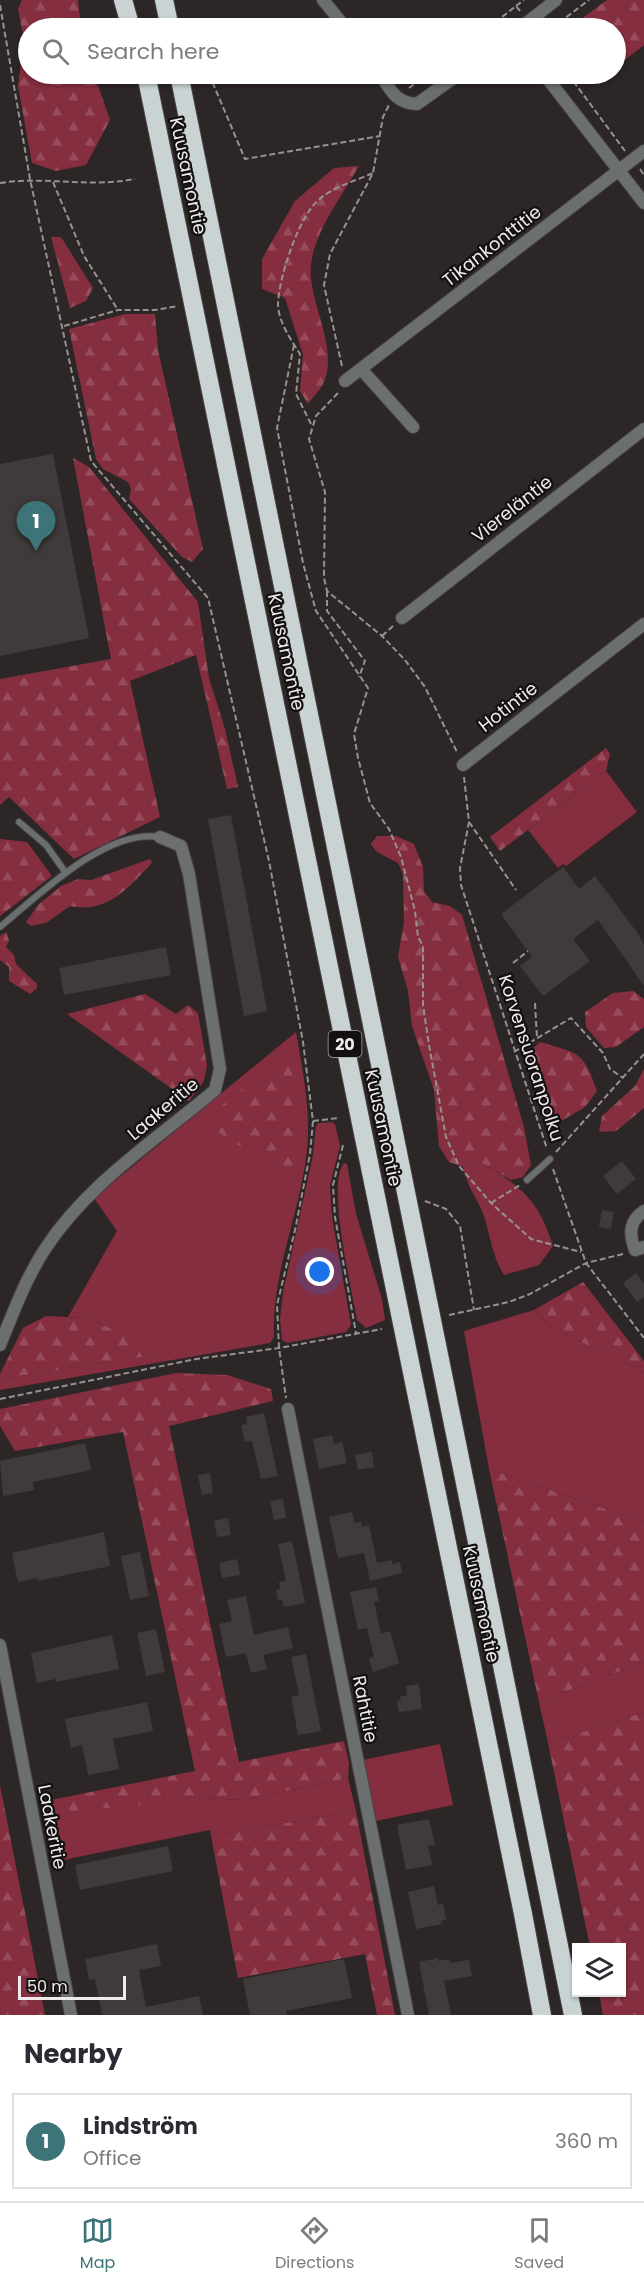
<!DOCTYPE html>
<html lang="en">
<head>
<meta charset="utf-8">
<style>
	body { margin:0; font-family:Poppins,sans-serif; background:#f2f2f3; color:#2b2b33 }
	.controls { position:absolute; right:18px; bottom:18px; display:grid; overflow:hidden; border-radius:0px; box-shadow:0 2px 4px #0004 }
	.controls button { width:54px; height:54px; display:grid; place-items:center; padding:0; border:0; border-bottom:2px solid #e1e1e2; background:#fff; color:#2b2b33; font:30px sans-serif }
	.scale { position:absolute; left:18px; bottom:15px; width:108px; box-sizing:border-box; padding-left:6px; border:3px solid #efeaeb; border-top:0; font-size:16px; line-height:21px; white-space:nowrap; color:#efeaeb; -webkit-text-stroke:4px #131010; paint-order:stroke }
	.you { position:absolute; left:320px; top:1272px; width:21px; height:21px; margin:-15px; border:4px solid #fff; border-radius:50%; background:#1a73e8; box-shadow:0 0 0 9px #1a73e833 }
	.badge { display:grid; place-items:center; width:39px; height:39px; border-radius:50%; background:#3d7477; color:#fff; font-size:20px; font-weight:700 }
	.pin { position:absolute; translate:-50% -50px; filter:drop-shadow(0 2px 3px #0008) }
	.pin::after { content:''; position:absolute; top:32px; width:21px; height:18px; background:inherit; clip-path:polygon(0 0,100% 0,50% 100%) }
	.list { margin:0; padding:0; list-style:none }
	h2 { display:flex; justify-content:space-between; align-items:center; height:78px; margin:0; padding:0 24px; font-size:26px }
	h2 small { font-size:20px; font-weight:400; color:#7c7c81 }
	.list li { display:grid; grid-template-columns:39px 1fr auto; gap:18px; align-items:center; box-sizing:border-box; height:96px; margin:0 12px 12px; padding:0 12px; border:2px solid #e1e1e2; border-radius:0px }
	.list b { display:block; font-size:22px; white-space:nowrap }
	.list p { margin:0; font-size:20px; white-space:nowrap; color:#7c7c81 }
	.list em { font-size:20px; font-style:normal; color:#7c7c81 }
	.icon { flex:none; width:33px; height:33px; fill:none; stroke:currentColor; stroke-width:2; stroke-linecap:round; stroke-linejoin:round }
	.map { position:relative; flex:none; width:644px; height:2015px; overflow:hidden }
	.search { position:absolute; background:#fff; box-shadow:0 2px 4px #0004; left:18px; right:18px; top:18px; height:66px; display:flex; align-items:center; gap:15px; box-sizing:border-box; padding:0 21px; border-radius:33px; color:#7c7c81; font-size:22px }
	.sheet { height:186px; background:#fff }
	nav { display:flex; justify-content:space-around; align-items:center; box-sizing:border-box; height:84px; border-top:2px solid #e1e1e2; background:#fff; font-size:16px; color:#7c7c81 }
	nav a { display:grid; justify-items:center; gap:3px }
	nav .on { color:#3d7477 }
	.map>svg:first-child { display:block }
	.green { fill:#852e3f }
	.forest { fill:url(#forest-firs) }
	.building { fill:#413a3b }
	.lines { fill:none; stroke-linecap:round; stroke-linejoin:round }
	.lane-casing { stroke:#484142; stroke-width:8 }
	.street-casing { stroke:#484142; stroke-width:14 }
	.highway-casing { stroke:#484142; stroke-width:20 }
	.path { stroke:#979192; stroke-width:2; stroke-dasharray:6 3; stroke-linecap:butt }
	.lane { stroke:#6b6f6f; stroke-width:6 }
	.street { stroke:#6b6f6f; stroke-width:12 }
	.highway { stroke:#cad3d3; stroke-width:18 }
	.labels { text-anchor:middle; stroke-width:4.5; stroke-linejoin:round; paint-order:stroke }
	.shield { fill:#131010; stroke:#ada9a9; stroke-width:1.5 }
	.shield-label { font-size:16px; font-weight:bold; fill:#efeaeb }
	.street-label { font-size:18px; fill:#efeaeb; stroke:#131010 }
</style>
</head>
<body>
<div class="map">
<svg width="644" height="2015" viewBox="0 0 644 2015">
	<defs>
		<pattern id="forest-firs" width="22" height="20" patternUnits="userSpaceOnUse" patternTransform="scale(1.5)"><rect width="22" height="20" fill="#852e3f"/><path d="M5 1l3.5 6h-7zM16 11l3.5 6h-7z" fill="#974c5b"/></pattern>
	</defs>
	<rect width="100%" height="100%" fill="#2d2626"/>
	<path class="green" d="M606,771L637,812L566,866L563,864L558,868L528,830Z
		M296,1032C303,1072 311,1111 307,1151C300,1214 271,1274 274,1337L270,1343L0,1390V1379L166,1353L87,1318L68,1317L117,1231L94,1198Z
		M332,1122L335,1124L340,1146L330,1185L332,1217L351,1325L346,1332L287,1343L282,1340L280,1319L283,1292L313,1155L316,1126L318,1123Z
		M344,1163L347,1164L356,1214L382,1299L385,1320L366,1328L357,1320C352,1290 326,1184 344,1163Z
		M484,1164C523,1188 539,1201 553,1246L539,1265L504,1275C490,1251 491,1234 482,1211C475,1195 467,1186 463,1167Z
		M534,1310L550,1327L644,1372V1522L489,1469L464,1331Z
		M644,1662V1712L548,1743L539,1702Z
		M440,1744L453,1805L376,1821L363,1760Z
		M348,1778L356,1811L211,1836L210,1830L63,1860L51,1800L54,1808L204,1798L243,1800Z"/>
	<path class="forest" d="M22,0H78L81,28H28V74H94L110,120L86,165L56,171L32,163L18,86L24,40L18,9Z
		M607,0H644V45L616,67V28H569Z
		M359,166C342,196 316,229 311,264C307,301 339,346 324,382C321,389 313,397 308,404L300,391L303,355L285,298L262,289V259L295,201L334,168Z
		M51,237H61L93,288L86,301L70,308Z
		M125,314H155L158,350L203,549L192,562L182,557L129,499L131,489L128,482L103,469L96,459L69,329Z
		M73,458L89,467L198,602L209,678L225,729L238,787L227,789L196,655L130,681L160,817L74,859L9,797L0,805V679L111,659Z
		M606,748L610,754L606,771L500,851L490,837Z
		M377,836H396L414,844L423,867L424,891L432,902L450,906L462,915L524,1127L531,1165L523,1177L511,1180L484,1164L463,1167L449,1162L439,1146L434,1090L412,1026L408,991L398,957L404,922L403,874L398,863L377,852L371,844Z
		M0,839L27,842L52,876L0,916Z
		M150,859L152,863C128,888 107,914 70,906L46,923L31,926L26,922L39,904L61,886L78,879L91,880Z
		M6,932L9,940L6,947L14,955L16,964L37,984V988L30,994L9,981V967L0,960V936Z
		M633,991L644,999V1027L616,1047L604,1048L586,1027L585,1012L613,993Z
		M145,994L176,1014L188,1005L198,1013L207,1065L204,1081L189,1101L67,1014Z
		M540,1042C579,1054 583,1050 597,1091L585,1107L558,1123L548,1117L547,1098L527,1054Z
		M293,1048L301,1133L294,1170C269,1159 223,1143 208,1121L215,1111Z
		M644,1069V1108L616,1131L599,1132L602,1116L635,1086Z
		M583,1282L644,1361V1372L550,1327L534,1310Z
		M46,1316L87,1318L167,1353L0,1379V1374L23,1328Z
		M176,1373L227,1375L271,1389L273,1401L169,1426L239,1762L344,1741L349,1763L348,1778L243,1800L204,1798L64,1812L54,1808L51,1800L195,1771L123,1432L15,1451L0,1426V1409Z
		M489,1469L644,1522V1662L539,1702Z
		M644,1712V2015H603L599,1993L622,1992V1948L590,1947L548,1743Z
		M0,1785L45,2015H0Z
		M356,1811L395,2015H377L365,1954L238,1978L211,1836Z"/>
	<path class="building" d="M53,454L89,638L0,656V464Z
		M231,815L267,1011L244,1016L208,819Z
		M563,867L579,889L595,876L639,935L644,945V986L598,920L573,939L590,961L543,996L520,966L532,957L501,914Z
		M166,947L171,975L64,995L59,968Z
		M622,1161L636,1179L617,1194L603,1176Z
		M602,1210L614,1212L611,1229L599,1227Z
		M636,1273L644,1283V1297L637,1302L623,1283Z
		M264,1413L278,1476L261,1479L252,1441L245,1442L241,1425L247,1424L246,1417Z
		M332,1435L334,1444L342,1442L347,1463L319,1469L313,1439Z
		M85,1443L91,1470L33,1482L34,1490L3,1496L0,1461Z
		M372,1452L374,1467L358,1470L355,1455Z
		M210,1473L213,1493L202,1495L198,1475Z
		M283,1499L286,1518L274,1520L270,1501Z
		M352,1512L354,1523L361,1522L362,1527L369,1525L377,1563L391,1560L393,1564L400,1562L402,1573L370,1581L364,1553L338,1558L329,1517Z
		M228,1518L231,1535L217,1537L214,1521Z
		M104,1532L110,1566L37,1581V1578L18,1582L12,1553Z
		M292,1541L305,1603L284,1607L282,1600L278,1601L276,1590L280,1589L279,1582L286,1581L278,1544Z
		M140,1552L149,1596L130,1600L121,1556Z
		M237,1559L240,1575L222,1578L219,1563Z
		M376,1587L379,1601L374,1602L381,1634L390,1631L399,1663L373,1672L369,1659L374,1657L367,1628L358,1630L350,1592Z
		M246,1596L254,1635L288,1627L293,1648L263,1655L267,1669L251,1673L246,1653L226,1657L219,1624L232,1621L227,1600Z
		M156,1629L165,1672L146,1676L137,1633Z
		M112,1635L119,1669L56,1682V1679L37,1683L31,1653Z
		M306,1654L321,1731L298,1735L291,1697L299,1695L291,1657Z
		M419,1684L422,1709L399,1712L397,1701L401,1700L400,1696H407L406,1686Z
		M147,1702L153,1731L113,1739L119,1769L88,1775L82,1745L71,1748L65,1719Z
		M429,1819L435,1845L428,1846L432,1865L406,1870L397,1825Z
		M168,1846L173,1871L80,1890L75,1865Z
		M434,1886L438,1905L443,1904L446,1920L441,1921L442,1924L416,1929L408,1892Z
		M157,1944L161,1966L139,1970L146,2007L199,1996L203,2015H102L95,1979L89,1980L85,1959Z
		M438,1958V1961L449,1959L450,1963L469,1960L472,1976L444,1981L451,2015H429L419,1962Z
		M344,1959L352,1998L286,2011L287,2015H250L243,1979Z"/>
	<g class="lines">
		<defs>
			<path id="lane" d="M19,822L46,845L66,873
				M0,927C39,895 106,828 160,837
				M527,1180L550,1159"/>
			<path id="street" d="M323,0L346,28
				M520,28L556,0
				M380,74C391,90 395,103 417,104L459,74
				M544,74L644,203
				M362,370L413,427
				M345,381L644,151
				M402,618L644,429
				M463,765L644,624
				M644,1211C629,1221 629,1234 635,1250L644,1247
				M0,1345C13,1313 26,1278 45,1249C87,1184 156,1140 215,1090L220,1069L189,874L181,846L160,837
				M288,1409L408,2015
				M0,1645L71,2015"/>
			<path id="highway" d="M123,0L131,28
				M164,0L170,28
				M146,74L523,1914L542,2015
				M179,74L573,2015"/>
		</defs>
		<use href="#lane" class="lane-casing"/>
		<use href="#street" class="street-casing"/>
		<use href="#highway" class="highway-casing"/>
		<path class="path" d="M0,5L30,179L91,461L208,598L269,861L303,1042L313,1121L310,1154L295,1230L277,1305L279,1348L286,1398
			M516,6L524,0
			M488,28L516,6L520,11
			M552,28L589,0
			M209,74L245,159L380,136
			M568,74L625,151
			M409,88L428,74
			M640,169L644,175
			M53,182L84,256L118,310
			M0,183C46,176 88,188 135,179
			M64,326L118,310H155L178,306
			M294,345L277,428L303,563L316,611L368,688L354,734L358,758L370,803L389,829L401,857L415,911L418,937L423,946V1005L429,1045L446,1137L459,1166L491,1203L531,1239L581,1252
			M342,366L324,285L330,254L373,173L383,117L389,105
			M338,393L316,416L309,439L325,492L324,578L327,591L382,636L405,660L425,687L458,754
			M311,424L296,394L300,354C291,340 278,321 278,304C279,278 296,227 312,207C325,189 353,182 373,173
			M327,591V611L365,661L359,677
			M382,636L393,626
			M464,777L469,822L460,868L461,885L547,1149
			M469,822L516,890
			M513,963L528,951
			M535,1003L537,1038
			M514,1052L571,1018L603,1053L610,1069L623,1078
			M313,1121L338,1118
			M343,1145L333,1185L335,1217L356,1333
			M556,1152L644,1054
			M553,1169L586,1263L644,1338
			M425,1201L446,1209L460,1226L474,1310
			M491,1203L520,1185
			M449,1315L509,1302L530,1294L586,1263L623,1254
			M0,1399L196,1359L279,1348L382,1329"/>
		<use href="#lane" class="lane"/>
		<use href="#street" class="street"/>
		<use href="#highway" class="highway"/>
	</g>
	<g class="labels">
		<rect class="shield" x="328.5" y="1031" width="33" height="26" rx="4.5"/>
		<g class="shield-label">
			<text x="345" y="1050">20</text>
		</g>
		<g class="street-label">
			<text transform="translate(188 176) rotate(78)" y="6">Kuusamontie</text>
			<text transform="translate(492 246) rotate(-38)" y="6">Tikankonttitie</text>
			<text transform="translate(512 509) rotate(-38)" y="6">Viereläntie</text>
			<text transform="translate(286 652) rotate(78)" y="6">Kuusamontie</text>
			<text transform="translate(508 707) rotate(-38)" y="6">Hotintie</text>
			<text transform="translate(531 1058) rotate(72)" y="6">Korvensuoranpolku</text>
			<text transform="translate(163 1109) rotate(-40)" y="6">Laakeritie</text>
			<text transform="translate(383 1128) rotate(78)" y="6">Kuusamontie</text>
			<text transform="translate(481 1604) rotate(78)" y="6">Kuusamontie</text>
			<text transform="translate(365 1709) rotate(79)" y="6">Rahtitie</text>
			<text transform="translate(52 1827) rotate(79)" y="6">Laakeritie</text>
		</g>
	</g>
</svg>
<div class="controls">
<button><svg class="icon" aria-label="layers" viewBox="0 0 24 24"><path d="M12 4l9 5-9 5-9-5zM3 14l9 5 9-5"/></svg></button>
</div>
<div class="scale">50 m</div>
<div class="you"></div>
<div class="pin badge" style="left:36px;top:551px">1</div>
<div class="search"><svg class="icon" aria-label="search" viewBox="0 0 24 24"><circle cx="10" cy="10" r="6"/><path d="M15 15l6 6"/></svg>Search here</div>
</div>
<section class="sheet">
<h2>Nearby<small></small></h2>
<ul class="list">
<li><span class="badge">1</span><div><b>Lindström</b><p>Office</p></div><em>360 m</em></li>
</ul>
</section>
<nav>
<a class="on"><svg class="icon" aria-label="map" viewBox="0 0 24 24"><path d="M3 6l6-2 6 2 6-2v14l-6 2-6-2-6 2zM9 4v14M15 6v14"/></svg>Map</a>
<a><svg class="icon" aria-label="directions" viewBox="0 0 24 24"><path d="M12 3l9 9-9 9-9-9zM9 14v-3h6M13 9l2 2-2 2"/></svg>Directions</a>
<a><svg class="icon" aria-label="saved" viewBox="0 0 24 24"><path d="M7 4h10v16l-5-4-5 4z"/></svg>Saved</a>
</nav>
</body>
</html>
